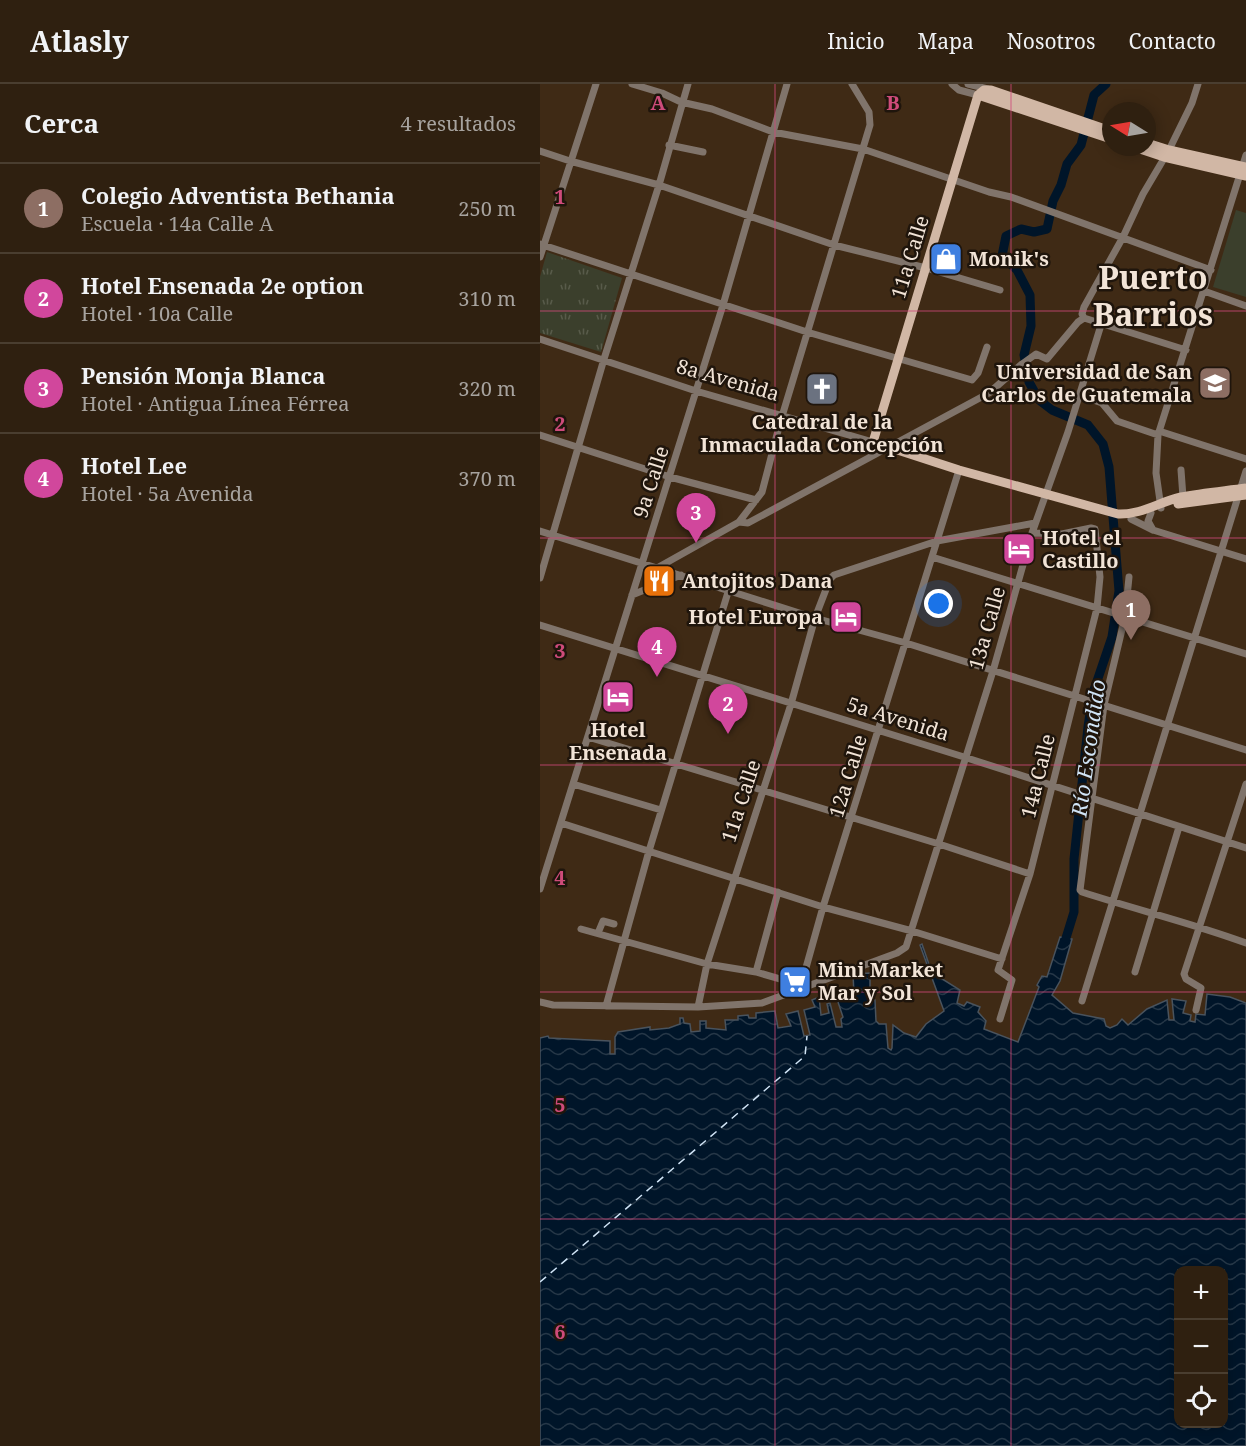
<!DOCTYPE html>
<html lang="es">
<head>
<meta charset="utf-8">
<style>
	body { margin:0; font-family:"Noto Serif",serif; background:#3b2d1e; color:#f1f3f6 }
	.controls { position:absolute; right:18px; bottom:18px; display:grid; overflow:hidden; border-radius:12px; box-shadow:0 3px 15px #0003 }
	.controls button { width:54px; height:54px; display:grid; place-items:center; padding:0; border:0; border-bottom:2px solid #4a3e30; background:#2f2010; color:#f1f3f6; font:30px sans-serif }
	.compass { position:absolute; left:562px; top:18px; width:54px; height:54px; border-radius:50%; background:#2f2010; box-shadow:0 3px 15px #0003; rotate:281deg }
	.you { position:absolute; left:399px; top:520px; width:21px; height:21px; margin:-15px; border:4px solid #fff; border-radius:50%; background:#1a73e8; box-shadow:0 0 0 9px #1a73e833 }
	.badge { display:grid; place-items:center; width:39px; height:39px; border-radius:50%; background:#baaaf6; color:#fff; font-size:20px; font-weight:700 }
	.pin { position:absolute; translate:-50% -50px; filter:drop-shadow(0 2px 3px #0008) }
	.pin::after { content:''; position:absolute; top:32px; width:21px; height:18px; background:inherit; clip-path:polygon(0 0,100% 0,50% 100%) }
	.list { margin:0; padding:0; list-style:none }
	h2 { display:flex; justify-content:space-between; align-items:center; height:78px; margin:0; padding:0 24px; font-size:26px }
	h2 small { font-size:20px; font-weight:400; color:#a7a39f }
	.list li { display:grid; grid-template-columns:39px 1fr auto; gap:18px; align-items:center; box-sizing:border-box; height:90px; padding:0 24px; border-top:2px solid #4a3e30 }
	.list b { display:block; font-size:22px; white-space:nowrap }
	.list p { margin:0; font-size:20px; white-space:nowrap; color:#a7a39f }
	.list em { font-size:20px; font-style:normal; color:#a7a39f }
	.icon { flex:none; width:33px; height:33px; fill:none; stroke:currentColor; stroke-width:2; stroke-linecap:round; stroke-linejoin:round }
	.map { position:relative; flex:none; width:706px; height:1362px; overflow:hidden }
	header { display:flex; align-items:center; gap:36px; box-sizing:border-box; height:84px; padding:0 30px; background:#2f2010; border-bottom:2px solid #4a3e30 }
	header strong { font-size:28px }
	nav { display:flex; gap:33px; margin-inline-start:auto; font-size:21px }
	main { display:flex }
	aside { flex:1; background:#2f2010 }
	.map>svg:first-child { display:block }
	.park { fill:url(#park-tufts) }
	.pitch { fill:#3b3f2c }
	.water { fill:url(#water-waves); stroke:#49535d; stroke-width:1.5; fill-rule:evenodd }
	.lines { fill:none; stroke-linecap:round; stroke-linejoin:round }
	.river { stroke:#001529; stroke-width:9 }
	.ferry { stroke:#d0e4f6; stroke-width:1.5; stroke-dasharray:8 6; stroke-linecap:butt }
	.minor { stroke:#80746b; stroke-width:7 }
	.major { stroke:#d1b7a5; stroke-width:9 }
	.grid { fill:none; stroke:#ce4b7a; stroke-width:1.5; stroke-opacity:0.55 }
	.labels { text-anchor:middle; stroke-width:5; stroke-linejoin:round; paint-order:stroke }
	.street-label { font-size:20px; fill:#f2e4d7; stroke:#1f150c }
	.poi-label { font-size:20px; font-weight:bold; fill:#f2e4d7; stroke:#1f150c; text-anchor:start }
	.water-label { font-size:21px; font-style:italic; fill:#d0e4f6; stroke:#1f150c }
	.town-label { font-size:32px; font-weight:bold; fill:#f2e4d7; stroke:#1f150c }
	.grid-label { font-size:20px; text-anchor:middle; font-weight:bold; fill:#ce4b7a; stroke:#1f150c; stroke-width:5; stroke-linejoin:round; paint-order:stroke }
</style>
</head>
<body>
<header>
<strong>Atlasly</strong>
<nav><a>Inicio</a><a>Mapa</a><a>Nosotros</a><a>Contacto</a></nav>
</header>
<main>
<aside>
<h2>Cerca<small>4 resultados</small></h2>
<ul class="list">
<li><span class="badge" style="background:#8d6e63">1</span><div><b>Colegio Adventista Bethania</b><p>Escuela · 14a Calle A</p></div><em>250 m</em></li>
<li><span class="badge" style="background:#d1479c">2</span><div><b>Hotel Ensenada 2e option</b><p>Hotel · 10a Calle</p></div><em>310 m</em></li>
<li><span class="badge" style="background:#d1479c">3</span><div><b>Pensión Monja Blanca</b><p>Hotel · Antigua Línea Férrea</p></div><em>320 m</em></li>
<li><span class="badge" style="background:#d1479c">4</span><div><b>Hotel Lee</b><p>Hotel · 5a Avenida</p></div><em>370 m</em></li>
</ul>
</aside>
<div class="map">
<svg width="706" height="1362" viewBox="0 0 706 1362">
	<defs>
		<pattern id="park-tufts" width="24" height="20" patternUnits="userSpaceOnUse" patternTransform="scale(1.5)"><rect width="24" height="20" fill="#3b3f2c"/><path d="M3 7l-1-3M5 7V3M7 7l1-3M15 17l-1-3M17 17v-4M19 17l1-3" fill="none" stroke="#585b4a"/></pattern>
		<pattern id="water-waves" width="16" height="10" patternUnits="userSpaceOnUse" patternTransform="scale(1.5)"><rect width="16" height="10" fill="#001529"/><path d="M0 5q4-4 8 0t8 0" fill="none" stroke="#263747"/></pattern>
	</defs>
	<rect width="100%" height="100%" fill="#3f2a15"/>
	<path class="park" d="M7,168L82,194L61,268L0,249V193Z"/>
	<path class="pitch" d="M696,126L706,129V213L673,203Z"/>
	<path class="water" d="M520,853L532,855L520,897L512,911L533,929L564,935L566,942L570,944L577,941L582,935L588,941L607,925L627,916L629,936H634L632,915L646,917L643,929L651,931L650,937L655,938L656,930L665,931L667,910L690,913L706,919V1362H0V954L8,952L9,954L70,957V970H75V953L78,948L110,943V946L129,944L140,940V934H143L144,939L150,940L151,948L160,947V937H166V944L186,946L185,936H198V932L208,931L209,934H216V929L235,927L238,944L251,942L246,930L258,927L264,952L270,951L264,926L275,923L272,916L279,913L281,931L289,929L287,920L290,919L296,943H302L301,935L303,933L295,909L303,907L305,913L314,911L313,890L330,889V916H335L336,937L339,940H346L348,964L351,966L352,964L353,941L364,949L376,953L386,940L404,927L380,861L382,860L392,889L395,892L398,890L399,893L420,906L417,919L424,922L427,918L440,923L438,928L446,937L444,945L478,958L499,903L497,901L502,892L507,893ZM638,1186H684V1340H638Z"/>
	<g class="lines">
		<path class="river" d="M526,854L534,828V775L548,643L553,609L572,553L579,507L569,383L563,360L548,341L512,326L499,316L489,298L484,271L491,242L490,211L477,186L462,172L466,152L481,145L494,148L507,145L513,117L521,101L527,80L541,61L554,11L566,0"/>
		<path class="ferry" d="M0,1198L265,972L267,952"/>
		<path class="minor" d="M92,0L122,9L141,18L172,25L233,48L323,65L449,108L471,113L671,186
			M412,0L419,6L438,11
			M428,0L448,5
			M129,61L163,68
			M0,67L30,77L119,101L294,161L386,184L460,206
			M0,160L267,248L432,296L438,289L447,263
			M0,173L56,0
			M664,207L706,222
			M544,234L542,230L544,223L583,153L603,110L629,66L652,19L658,0
			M544,234L646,266
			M0,255L156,307L333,358
			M539,311L562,319L577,337L618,351
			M619,347L706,375
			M0,351L130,393L216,416
			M641,386L643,413
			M621,424L616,389L618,351L706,71
			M611,429L608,437L613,446
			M591,435L613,446L706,475
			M199,438L222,408L240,339L330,41L329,28L312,0
			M0,447L275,534L366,559L706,666
			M392,473L706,570
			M117,484L199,438L208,439L449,309L482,280L496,270L507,275L538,238L544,234
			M589,493L585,533L564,621L540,806L542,808C597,826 652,839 706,859
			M0,494L64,275L119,101L148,0
			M92,511L141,491
			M0,541L424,673L706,764
			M48,653L399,760L490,790
			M33,700L121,726
			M21,739L283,823L372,847L462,875
			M0,805L183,221L247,0
			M41,845L167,880L216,888L261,901
			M58,849L63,837L74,840
			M216,888L238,808
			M595,888L639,743
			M260,905L283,823L419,386
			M542,917L706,387
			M0,918L13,921L158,923L222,919L357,869L366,863L453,587L492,449L528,348L561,241
			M66,922L109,767L189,505
			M158,923L167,880L251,620L275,534L290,495L294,491L397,457L495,439
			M656,926L661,904L646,895L644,890L706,700
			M460,935L472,896L458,886L490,790L557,524L560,493L555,445L551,444L522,450L492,449"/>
		<path class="major" d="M438,11L571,55
			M571,47L451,6H444L438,11L333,358L419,386L578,430C601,431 619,418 641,413C662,409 684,407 706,404
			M607,59L629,66L706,83
			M594,63L624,73L706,92
			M638,420L706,411"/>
	</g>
	<path class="grid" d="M235,0V1362M471,0V1362M0,227H706M0,454H706M0,681H706M0,908H706M0,1135H706"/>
	<defs>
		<symbol id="shop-square" viewBox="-11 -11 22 22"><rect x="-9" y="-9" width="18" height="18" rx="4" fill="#3f7fe0" stroke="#1f150c"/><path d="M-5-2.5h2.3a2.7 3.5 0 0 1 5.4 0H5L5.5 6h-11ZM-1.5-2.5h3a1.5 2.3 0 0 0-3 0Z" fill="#fff"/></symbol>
		<symbol id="university-square" viewBox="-11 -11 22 22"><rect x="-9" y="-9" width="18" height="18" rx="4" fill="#8d6e63" stroke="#1f150c"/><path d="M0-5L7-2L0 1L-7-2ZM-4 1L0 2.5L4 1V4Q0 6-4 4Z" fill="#fff"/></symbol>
		<symbol id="church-square" viewBox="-11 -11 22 22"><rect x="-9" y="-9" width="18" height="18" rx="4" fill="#6b7280" stroke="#1f150c"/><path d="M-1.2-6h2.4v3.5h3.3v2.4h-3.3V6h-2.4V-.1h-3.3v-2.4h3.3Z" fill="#fff"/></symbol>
		<symbol id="hotel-square" viewBox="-11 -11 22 22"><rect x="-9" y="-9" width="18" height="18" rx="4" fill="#d1479c" stroke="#1f150c"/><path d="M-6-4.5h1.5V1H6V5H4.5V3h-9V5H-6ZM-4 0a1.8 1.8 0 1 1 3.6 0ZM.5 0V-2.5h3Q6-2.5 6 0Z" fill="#fff"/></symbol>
		<symbol id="restaurant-square" viewBox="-11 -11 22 22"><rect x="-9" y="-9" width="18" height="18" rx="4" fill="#e8710a" stroke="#1f150c"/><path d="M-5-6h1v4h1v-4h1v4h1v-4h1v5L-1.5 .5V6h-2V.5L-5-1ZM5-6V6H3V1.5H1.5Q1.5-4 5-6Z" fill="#fff"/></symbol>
		<symbol id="supermarket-square" viewBox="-11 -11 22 22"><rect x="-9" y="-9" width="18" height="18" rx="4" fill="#3f7fe0" stroke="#1f150c"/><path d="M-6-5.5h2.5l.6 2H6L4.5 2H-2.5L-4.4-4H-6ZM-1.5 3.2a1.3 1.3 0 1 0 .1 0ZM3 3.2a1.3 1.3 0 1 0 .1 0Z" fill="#fff"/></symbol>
	</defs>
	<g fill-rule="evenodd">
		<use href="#shop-square" x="387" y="156" width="38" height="38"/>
		<use href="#university-square" x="656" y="280" width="38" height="38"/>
		<use href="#church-square" x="263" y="286" width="38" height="38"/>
		<use href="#hotel-square" x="460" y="446" width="38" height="38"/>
		<use href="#restaurant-square" x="100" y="478" width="38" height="38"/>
		<use href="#hotel-square" x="287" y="514" width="38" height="38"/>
		<use href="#hotel-square" x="59" y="594" width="38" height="38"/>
		<use href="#supermarket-square" x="236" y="879" width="38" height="38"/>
	</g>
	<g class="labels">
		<g class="street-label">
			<text transform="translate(370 173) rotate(-73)" y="7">11a Calle</text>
			<text transform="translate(188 296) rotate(16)" y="7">8a Avenida</text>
			<text transform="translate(111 398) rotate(-72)" y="7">9a Calle</text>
			<text transform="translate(447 544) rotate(-74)" y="7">13a Calle</text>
			<text transform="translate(358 635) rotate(17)" y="7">5a Avenida</text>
			<text transform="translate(308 692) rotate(-73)" y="7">12a Calle</text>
			<text transform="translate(498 692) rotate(-76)" y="7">14a Calle</text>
			<text transform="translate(201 717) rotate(-72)" y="7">11a Calle</text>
		</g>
		<g class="poi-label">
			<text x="429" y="182">Monik's</text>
			<text x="652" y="295" text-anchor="end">Universidad de San<tspan x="652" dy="23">Carlos de Guatemala</tspan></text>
			<text x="282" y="345" text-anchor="middle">Catedral de la<tspan x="282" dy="23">Inmaculada Concepción</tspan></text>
			<text x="502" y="461">Hotel el<tspan x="502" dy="23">Castillo</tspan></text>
			<text x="142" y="504">Antojitos Dana</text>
			<text x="283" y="540" text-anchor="end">Hotel Europa</text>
			<text x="78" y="653" text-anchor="middle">Hotel<tspan x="78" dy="23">Ensenada</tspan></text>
			<text x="278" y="893">Mini Market<tspan x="278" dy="23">Mar y Sol</tspan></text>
		</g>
		<g class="water-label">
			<text transform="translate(549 664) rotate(-82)" y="7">Río Escondido</text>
		</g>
		<g class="town-label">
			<text x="613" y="205">Puerto<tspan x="613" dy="37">Barrios</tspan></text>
		</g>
	</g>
	<g class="grid-label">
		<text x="118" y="26">A</text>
		<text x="353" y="26">B</text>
		<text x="20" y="120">1</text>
		<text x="20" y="347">2</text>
		<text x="20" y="574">3</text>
		<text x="20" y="801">4</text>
		<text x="20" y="1028">5</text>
		<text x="20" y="1255">6</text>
	</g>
</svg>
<div class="controls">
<button>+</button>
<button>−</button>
<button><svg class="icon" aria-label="locate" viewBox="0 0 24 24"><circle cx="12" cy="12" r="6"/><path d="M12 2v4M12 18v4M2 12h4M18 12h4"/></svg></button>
</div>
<svg class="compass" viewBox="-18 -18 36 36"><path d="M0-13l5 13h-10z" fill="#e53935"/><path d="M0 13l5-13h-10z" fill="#a7a39f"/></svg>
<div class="you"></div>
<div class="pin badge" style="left:591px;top:556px;background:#8d6e63">1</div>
<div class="pin badge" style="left:188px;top:650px;background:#d1479c">2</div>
<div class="pin badge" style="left:156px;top:459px;background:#d1479c">3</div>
<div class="pin badge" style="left:117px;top:593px;background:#d1479c">4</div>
</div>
</main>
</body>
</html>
